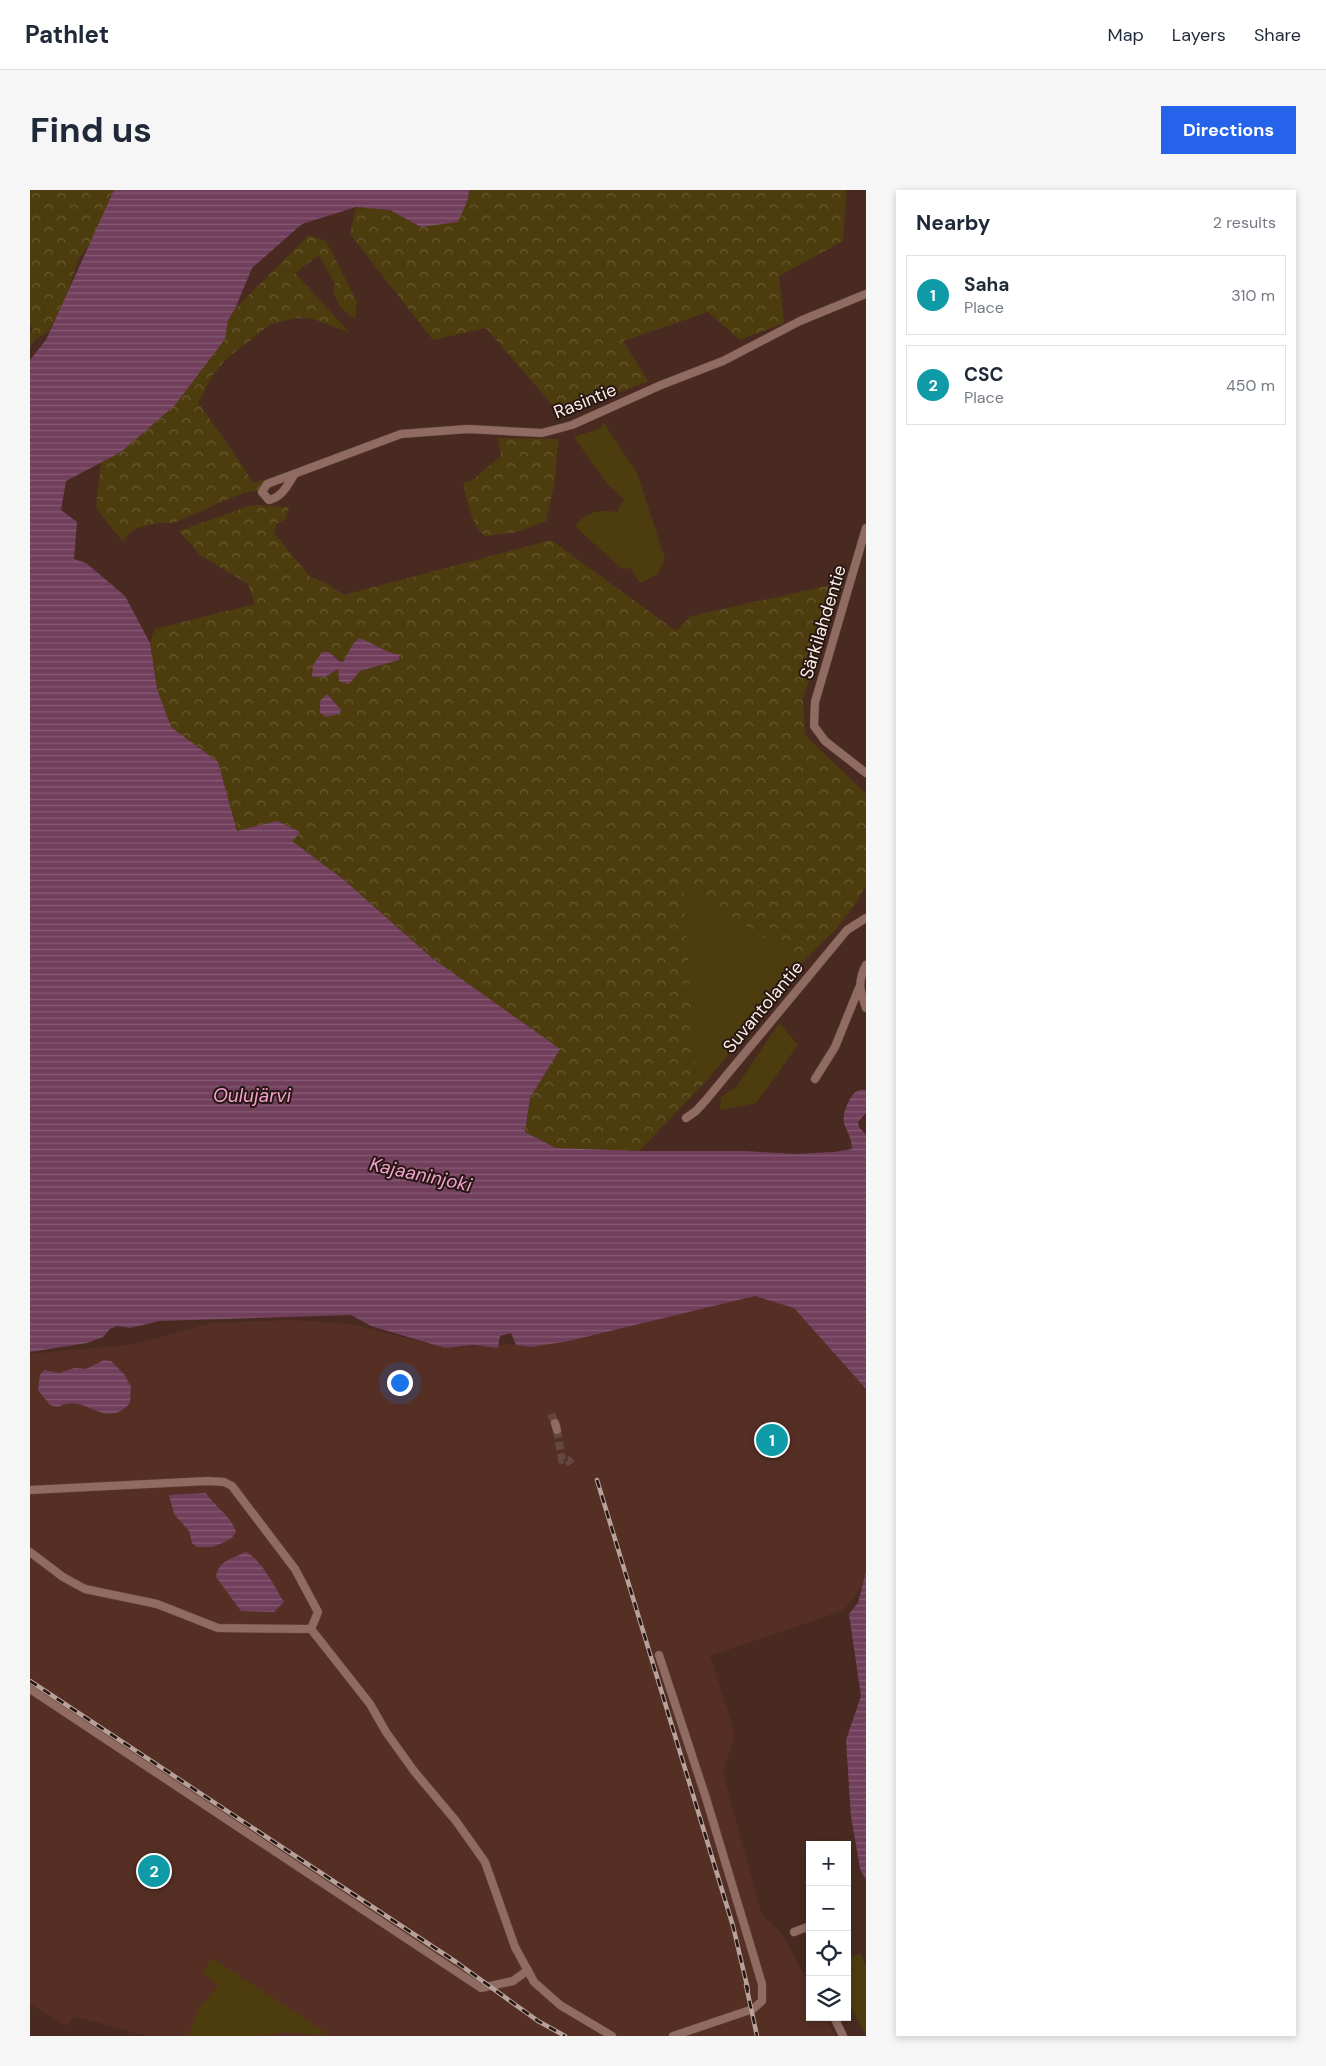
<!DOCTYPE html>
<html lang="en">
<head>
<meta charset="utf-8">
<style>
	body { margin:0; font-family:"DM Sans",sans-serif; background:#f6f6f7; color:#1f2937 }
	.controls { position:absolute; right:15px; bottom:15px; display:grid; overflow:hidden; border-radius:0px; box-shadow:0 2px 8px #0003 }
	.controls button { width:45px; height:45px; display:grid; place-items:center; padding:0; border:0; border-bottom:1px solid #e0e1e3; background:#fff; color:#1f2937; font:25px sans-serif }
	.you { position:absolute; left:369px; top:1192px; width:18px; height:18px; margin:-12px; border:4px solid #fff; border-radius:50%; background:#1a73e8; box-shadow:0 0 0 8px #1a73e833 }
	.badge { display:grid; place-items:center; width:32px; height:32px; border-radius:50%; background:#2563eb; color:#fff; font-size:16px; font-weight:700 }
	.pin { position:absolute; translate:-50% -50%; border:2px solid #fff; box-shadow:0 1px 5px #0006 }
	.list { margin:0; padding:0; list-style:none }
	h2 { display:flex; justify-content:space-between; align-items:center; height:65px; margin:0; padding:0 20px; font-size:21px }
	h2 small { font-size:16px; font-weight:400; color:#747a83 }
	.list li { display:grid; grid-template-columns:32px 1fr auto; gap:15px; align-items:center; box-sizing:border-box; height:80px; margin:0 10px 10px; padding:0 10px; border:1px solid #e0e1e3; border-radius:0px }
	.list b { display:block; font-size:19px; white-space:nowrap }
	.list p { margin:0; font-size:16px; white-space:nowrap; color:#747a83 }
	.list em { font-size:16px; font-style:normal; color:#747a83 }
	.icon { flex:none; width:28px; height:28px; fill:none; stroke:currentColor; stroke-width:2; stroke-linecap:round; stroke-linejoin:round }
	.map { position:relative; flex:none; width:836px; height:1846px; overflow:hidden; border-radius:0px }
	header { display:flex; align-items:center; gap:30px; box-sizing:border-box; height:70px; padding:0 25px; background:#fff; border-bottom:1px solid #e0e1e3 }
	header strong { font-size:24px }
	nav { display:flex; gap:28px; margin-inline-start:auto; font-size:18px }
	.intro { display:flex; align-items:center; justify-content:space-between; box-sizing:border-box; height:120px; padding:0 30px }
	h1 { margin:0; font-size:35px }
	.button { padding:12px 22px; border-radius:0px; background:#2563eb; color:#fff; font-size:18px; font-weight:700 }
	main { display:flex; gap:30px; padding:0 30px }
	aside { flex:1; background:#fff; border-radius:0px; box-shadow:0 2px 8px #0003 }
	.map>svg:first-child { display:block }
	.built { fill:#562f24 }
	.grass { fill:#4d3d0e }
	.forest { fill:url(#forest-crowns); fill-rule:evenodd }
	.water { fill:url(#water-rules) }
	.lines { fill:none; stroke-linecap:round; stroke-linejoin:round }
	.minor-tunnel { stroke:#64473f; stroke-width:8; stroke-dasharray:8 4; stroke-linecap:butt }
	.minor-casing { stroke:#60473f; stroke-width:9 }
	.minor { stroke:#906b61; stroke-width:8 }
	.rail-casing { stroke:#b7a19a; stroke-width:4.5 }
	.rail { stroke:#261713; stroke-width:2.5; stroke-dasharray:8; stroke-linecap:butt }
	.labels { text-anchor:middle; stroke-width:4; stroke-linejoin:round; paint-order:stroke }
	.street-label { font-size:18px; fill:#feede8; stroke:#261713 }
	.water-label { font-size:19px; font-style:italic; fill:#f2a1cf; stroke:#261713 }
</style>
</head>
<body>
<header>
<strong>Pathlet</strong>
<nav><a>Map</a><a>Layers</a><a>Share</a></nav>
</header>
<div class="intro"><h1>Find us</h1><a class="button">Directions</a></div>
<main>
<div class="map">
<svg width="836" height="1846" viewBox="0 0 836 1846">
	<defs>
		<pattern id="forest-crowns" width="20" height="18" patternUnits="userSpaceOnUse" patternTransform="scale(1.25)"><rect width="20" height="18" fill="#4d3d0e"/><path d="M2 6a3 3 0 1 1 6 0M12 15a3 3 0 1 1 6 0" fill="none" stroke="#685931"/></pattern>
		<pattern id="water-rules" width="6" height="5" patternUnits="userSpaceOnUse" patternTransform="scale(1.25)"><rect width="6" height="5" fill="#713f5c"/><path d="M0 2.5h6" fill="none" stroke="#865b73"/></pattern>
	</defs>
	<rect width="100%" height="100%" fill="#492a21"/>
	<path class="built" d="M725,1106L764,1118L836,1199V1381L832,1396L814,1420L680,1466L705,1544L693,1584L732,1725L753,1745L780,1797V1827H795L805,1846H117L44,1826L36,1836L0,1814V1164L105,1154L181,1133L262,1130L321,1134L415,1158L539,1151Z"/>
	<path class="grass" d="M573,232L607,283L635,369L628,384L610,393L600,378L592,379L545,336C556,322 569,319 587,322L594,309L578,295L544,247L571,238Z
		M653,693L772,773L679,888L666,882Z
		M749,833L768,855L726,913L690,920L691,907L707,896Z
		M830,1763L836,1775V1846L817,1809V1770Z
		M182,1768L292,1840L295,1846L259,1842L227,1846H158L169,1818L188,1796L173,1782Z"/>
	<path class="forest" d="M0,0H86L63,49L48,70L34,114L18,142L6,148L0,158V142L3,141L0,133Z
		M439,0H816L813,51L749,86L754,133L710,150L678,122L593,151L618,191L531,225L456,138L403,150L320,44L326,17L360,20L391,37L438,9Z
		M279,45L296,51L327,112L325,129L310,117L303,101L305,94L289,65L265,83L320,143L284,129L266,128L241,134L196,169L182,186L168,213C187,240 207,265 223,293L241,288L235,291L231,300L217,302L201,308L144,333H127L107,338L98,344L93,352L66,318L71,272L91,262L183,164L195,149L198,130L205,119Z
		M468,248L528,249L525,290L516,331L487,342L455,346C440,334 438,311 433,293L444,289L471,266Z
		M222,315L259,317L256,329L246,334L244,343L280,387L296,393L314,405L521,350L646,441L661,426L814,392L773,508L775,545L836,604V695L827,712L806,739L772,773L653,694L666,882L679,888L609,961L526,958L495,942L500,908L529,859L402,768L314,690L261,651L270,642L247,631L207,641L188,572L141,537L127,499L120,453L125,439L225,414L218,394L170,365L149,341ZM338,451L353,461L369,465V470L329,481L322,491L309,488V481L305,480V467L313,472L316,471L323,454Z"/>
	<path class="water" d="M84,0H439L438,9L428,32L391,37L360,20L326,17L272,34L222,78L205,119L198,130L195,149L145,215L91,262L36,291L31,320L47,332L44,369L56,373L95,406L120,453L127,499L141,537L188,572L207,641L247,631L270,642L262,651L314,690L402,768L530,859L500,908L495,942L526,958L609,961H715L765,964L804,962L822,959C821,936 805,937 820,909C824,902 828,899 836,900V923L828,932L829,937L836,945V1199L764,1118L725,1106L539,1151L501,1157L486,1155L481,1143L470,1146L468,1158L444,1155L415,1158L341,1136L321,1125L129,1131L100,1138L87,1136L80,1139L73,1147L57,1153L0,1162V170L16,150Z
		M329,448C345,453 351,461 369,465V470L330,481L319,494L309,491L308,479L295,487H282L283,475L292,462H299L309,471L313,472L323,454Z
		M297,504L311,520L309,524L296,527L290,523V511Z
		M74,1170L81,1171L94,1184L101,1197L100,1213C74,1242 56,1201 28,1217L20,1215L8,1200L10,1185L14,1180L29,1183L44,1178L56,1179Z
		M176,1303C185,1318 201,1325 206,1342L201,1349L183,1357H167L162,1353L159,1341L144,1324L139,1305Z
		M215,1362C229,1366 246,1399 254,1412L244,1422L211,1421L186,1387C188,1370 203,1369 215,1362Z
		M836,1381V1690L830,1679L821,1626L816,1550L831,1506L819,1424L828,1413Z"/>
	<g class="lines">
		<path class="minor-tunnel" d="M521,1224L525,1233
			M527,1240L532,1270H538L541,1274"/>
		<defs>
			<path id="minor" d="M264,285C257,296 252,307 239,310L232,302L237,294L371,244L437,239L512,243L542,235L631,195L693,171L770,131L836,104
				M836,338L785,512L784,536L795,551L836,583
				M836,775C827,792 830,801 836,818
				M785,889L805,857L829,798
				M656,928L666,921L676,910L817,740L836,728
				M525,1233L527,1240
				M0,1300L177,1291L194,1292L202,1296L265,1379L288,1422L281,1439L188,1438L127,1414L55,1399L33,1387L0,1362
				M281,1439L340,1514L356,1542L384,1581L426,1631L455,1672L485,1757L504,1792L530,1815L582,1846
				M629,1465L676,1608L732,1794V1811L723,1819L643,1846
				M0,1499L451,1798L483,1791L498,1780
				M764,1742L780,1736
				M804,1827L813,1846"/>
		</defs>
		<use href="#minor" class="minor-casing"/>
		<use href="#minor" class="minor"/>
		<defs>
			<path id="rail" d="M567,1290L703,1736L718,1800
				M0,1491L426,1772L508,1831L535,1846
				M716,1795L727,1846"/>
		</defs>
		<use href="#rail" class="rail-casing"/>
		<use href="#rail" class="rail"/>
	</g>
	<g class="labels">
		<g class="street-label">
			<text transform="translate(555 211) rotate(-22)" y="6">Rasintie</text>
			<text transform="translate(793 432) rotate(-73)" y="6">Särkilahdentie</text>
			<text transform="translate(733 817) rotate(-50)" y="6">Suvantolantie</text>
		</g>
		<g class="water-label">
			<text x="222" y="912">Oulujärvi</text>
			<text transform="translate(391 984) rotate(12)" y="7">Kajaaninjoki</text>
		</g>
	</g>
</svg>
<div class="controls">
<button>+</button>
<button>−</button>
<button><svg class="icon" aria-label="locate" viewBox="0 0 24 24"><circle cx="12" cy="12" r="6"/><path d="M12 2v4M12 18v4M2 12h4M18 12h4"/></svg></button>
<button><svg class="icon" aria-label="layers" viewBox="0 0 24 24"><path d="M12 4l9 5-9 5-9-5zM3 14l9 5 9-5"/></svg></button>
</div>
<div class="you"></div>
<div class="pin badge" style="left:742px;top:1250px;background:#0f9aa8">1</div>
<div class="pin badge" style="left:124px;top:1681px;background:#0f9aa8">2</div>
</div>
<aside>
<h2>Nearby<small>2 results</small></h2>
<ul class="list">
<li><span class="badge" style="background:#0f9aa8">1</span><div><b>Saha</b><p>Place</p></div><em>310 m</em></li>
<li><span class="badge" style="background:#0f9aa8">2</span><div><b>CSC</b><p>Place</p></div><em>450 m</em></li>
</ul>
</aside>
</main>
</body>
</html>
